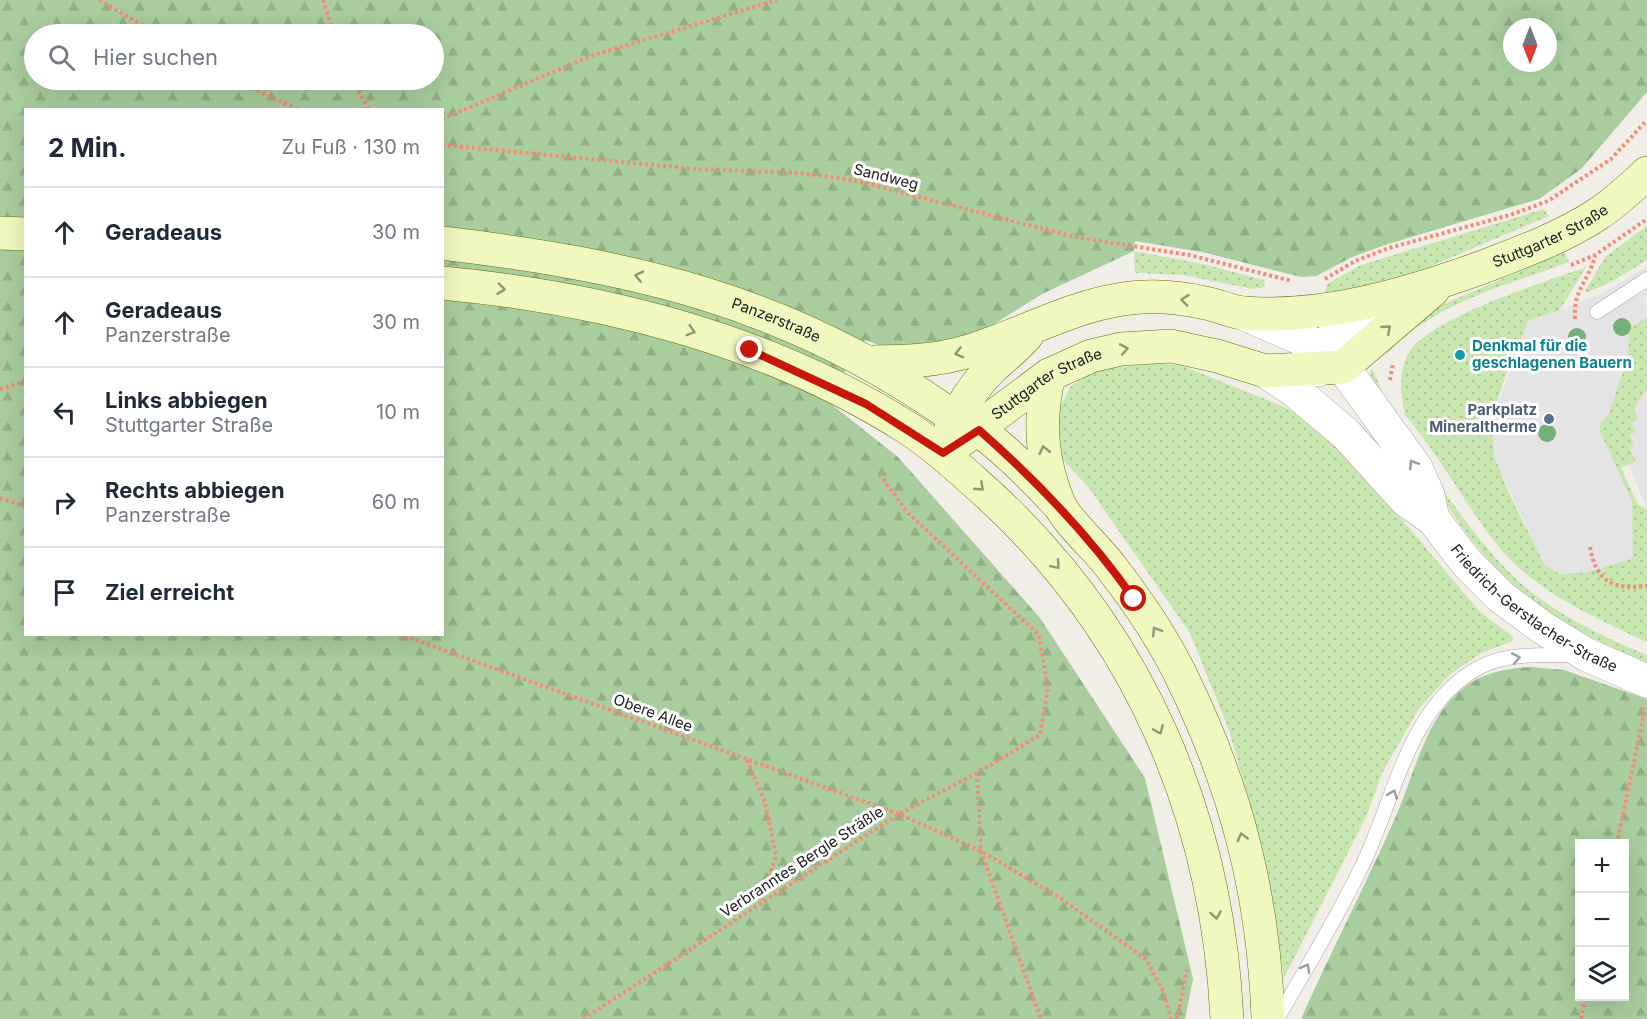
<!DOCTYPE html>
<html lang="de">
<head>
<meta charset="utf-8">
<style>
	body { margin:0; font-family:Inter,sans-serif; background:#f2f2f3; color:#1f2937 }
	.controls { position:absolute; right:18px; bottom:18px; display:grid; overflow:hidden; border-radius:0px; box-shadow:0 6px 24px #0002 }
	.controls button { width:54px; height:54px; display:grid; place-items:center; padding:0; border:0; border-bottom:2px solid #e0e1e3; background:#fff; color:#1f2937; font:30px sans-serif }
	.compass { position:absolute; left:1503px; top:18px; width:54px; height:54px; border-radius:50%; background:#fff; box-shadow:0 6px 24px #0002; rotate:180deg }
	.stop { position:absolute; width:18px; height:18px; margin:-14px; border:4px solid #c7170a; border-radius:50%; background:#fff }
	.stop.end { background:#c7170a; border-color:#fff; box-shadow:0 2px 6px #0008 }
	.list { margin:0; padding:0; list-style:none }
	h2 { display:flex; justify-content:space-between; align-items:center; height:78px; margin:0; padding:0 24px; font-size:26px }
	h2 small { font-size:20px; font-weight:400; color:#747a83 }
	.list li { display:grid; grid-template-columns:39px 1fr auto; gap:18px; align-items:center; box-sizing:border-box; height:90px; padding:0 24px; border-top:2px solid #e0e1e3 }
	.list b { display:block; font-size:22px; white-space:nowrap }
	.list p { margin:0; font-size:20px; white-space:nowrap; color:#747a83 }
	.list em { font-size:20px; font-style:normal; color:#747a83 }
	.icon { flex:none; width:33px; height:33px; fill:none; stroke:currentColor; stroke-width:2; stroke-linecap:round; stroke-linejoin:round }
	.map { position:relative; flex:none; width:1647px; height:1019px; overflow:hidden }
	.search { position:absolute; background:#fff; box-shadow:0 6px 24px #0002; left:24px; top:24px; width:420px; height:66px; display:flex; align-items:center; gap:15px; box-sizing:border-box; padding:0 21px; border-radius:33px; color:#747a83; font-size:22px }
	.panel { position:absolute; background:#fff; box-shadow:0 6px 24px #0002; left:24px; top:108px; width:420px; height:528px; border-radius:0px }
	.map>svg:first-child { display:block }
	.grass { fill:url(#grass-dots) }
	.forest { fill:url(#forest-firs); fill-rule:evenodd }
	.parking { fill:#e4e4e4 }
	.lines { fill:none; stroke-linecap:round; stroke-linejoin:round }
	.service-casing { stroke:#a7a7a7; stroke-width:15 }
	.tertiary-casing { stroke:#a7a7a7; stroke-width:34 }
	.secondary-casing { stroke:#62740a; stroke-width:34 }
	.path { stroke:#f38b75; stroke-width:4; stroke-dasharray:3 3; stroke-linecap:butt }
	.service { stroke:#fff; stroke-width:14 }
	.tertiary { stroke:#fff; stroke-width:33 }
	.secondary { stroke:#f0f7bf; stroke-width:33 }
	.tree { fill:#75af7a }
	.oneway { stroke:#929677 }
	.oneway2 { stroke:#9b9b9b }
	.route { stroke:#c7170a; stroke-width:8 }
	.culture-dot { fill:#0f9aa8; stroke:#fff; stroke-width:2 }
	.service-dot { fill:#5c6f8a; stroke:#fff; stroke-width:2 }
	.labels { text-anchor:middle; stroke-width:6; stroke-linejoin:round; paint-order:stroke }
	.street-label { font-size:15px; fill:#202020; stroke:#fff }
	.culture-label { font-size:15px; font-weight:bold; fill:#0d838f; stroke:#fff; text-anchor:start }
	.service-label { font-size:15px; font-weight:bold; fill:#4e5e75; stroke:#fff; text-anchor:end }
</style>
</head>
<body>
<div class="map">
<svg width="1647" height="1019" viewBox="0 0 1647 1019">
	<defs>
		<pattern id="grass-dots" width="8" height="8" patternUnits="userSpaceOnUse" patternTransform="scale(1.5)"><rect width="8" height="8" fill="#c8e7b0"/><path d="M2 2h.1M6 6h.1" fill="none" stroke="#acc697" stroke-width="1.8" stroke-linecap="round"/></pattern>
		<pattern id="forest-firs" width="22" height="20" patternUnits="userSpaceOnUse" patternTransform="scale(1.5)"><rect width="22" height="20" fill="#a9cd9e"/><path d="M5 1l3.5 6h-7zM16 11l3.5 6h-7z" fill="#91b088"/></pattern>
	</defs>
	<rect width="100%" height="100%" fill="#f0eee7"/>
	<path class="grass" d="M1544,209L1549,216L1403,278L1327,299L1325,292L1327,284L1361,265Z
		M1647,226V260L1613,281L1588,292L1585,291L1605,257Z
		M1134,251L1203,264L1264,280L1265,287L1252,289L1183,275L1135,273Z
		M1564,252L1569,262C1508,285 1433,303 1388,353H1379L1435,308Z
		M1586,267L1559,311L1529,320C1517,351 1495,393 1493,426C1490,469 1526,524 1544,564L1560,574L1588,572L1633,558L1585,427L1608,415L1628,357L1608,332L1630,328L1647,317V389L1634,409L1638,419L1634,444L1629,447L1636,461L1621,468L1638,505L1647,509V642C1593,617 1533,591 1495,542C1463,501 1439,455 1405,415C1401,395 1398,375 1407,356C1424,319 1546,282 1586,267Z
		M1159,363L1183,366L1289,409L1325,435L1393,509L1480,612L1513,637V641L1481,653L1449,675L1418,710L1382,773L1366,817L1284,978L1267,870L1248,797L1229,730L1190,633L1089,488L1064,461L1058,447L1059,408L1071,386L1092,373L1110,368Z
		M1371,368C1379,380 1381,394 1389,406C1423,461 1467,531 1513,576C1549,611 1601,636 1647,655V663C1581,637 1516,597 1472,541C1450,512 1431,479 1410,449C1395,427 1368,397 1371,368Z"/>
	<path class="forest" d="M0,0H1647V92L1581,169L1539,199L1388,244L1352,257L1316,276L1301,277L1202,252L1135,241L1134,251L1042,294L964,343L882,346L865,340L826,400L898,457L1040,618L1145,778L1193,979L1185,1019H0ZM1512,27H1548V63H1512ZM34,34H434V80H34ZM26,110H442V634H26Z
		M1531,667L1564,670L1647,699V1019H1301C1330,954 1363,890 1392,825C1413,781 1423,721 1463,688C1482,673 1507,668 1531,667ZM1580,844H1624V996H1580Z"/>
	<path class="parking" d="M1647,266V295L1644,296L1647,317L1630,328L1628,357L1608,415L1601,422L1599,429L1632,501L1633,558L1588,572L1560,574L1544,564L1494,457L1493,425L1498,403L1529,320L1559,311L1609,290Z
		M1647,389V509L1629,465L1636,461L1629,447L1634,444L1629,435L1636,432L1631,423L1638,419L1634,409Z"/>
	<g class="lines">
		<defs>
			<path id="service" d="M1597,312L1647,279
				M1277,1019C1306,969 1336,920 1361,868C1395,800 1408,703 1482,666C1509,653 1544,655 1572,655"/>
			<g id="tertiary">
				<path d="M1242,313L1323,348L1343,367L1416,468L1428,495L1433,519"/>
				<path d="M1318,370C1327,331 1348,321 1379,300"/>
				<path id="s1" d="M1265,371L1295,391L1345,433L1407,501L1433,519L1466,562L1501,597L1543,628L1587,655L1647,681"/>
			</g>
			<g id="secondary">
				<path d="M0,233L26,234"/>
				<path id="s2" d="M442,243C630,265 788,301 945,411C956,418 969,423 980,431C1008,452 1033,477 1056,502"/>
				<path d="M442,283C603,298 769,340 906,427C937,447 962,471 989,495C1140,634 1217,816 1227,1019"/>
				<path id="s3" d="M870,362C904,362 937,361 969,351C1021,335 1069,307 1123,299C1150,295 1179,297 1205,303C1218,305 1231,312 1244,313C1326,319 1408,294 1483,267C1522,252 1563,237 1598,214C1616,202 1632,187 1647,173"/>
				<path d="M1049,375C1038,420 1041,461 1059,504C1067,522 1098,549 1111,567C1139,603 1165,641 1184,682C1237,791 1264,898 1268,1019"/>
				<path d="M948,437C958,411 973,386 993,367C1005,356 1017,347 1027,335"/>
				<path id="s4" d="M959,442L1049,375L1091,356L1121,349L1171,346L1217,356L1265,371L1343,367L1433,290"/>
			</g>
		</defs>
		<use href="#service" class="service-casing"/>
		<use href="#tertiary" class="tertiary-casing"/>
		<use href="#secondary" class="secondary-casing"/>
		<path class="path" d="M99,0L158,34
			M323,0L334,34
			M235,80L299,110
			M353,80L369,110
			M442,119L591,56L777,0
			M442,145L695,169L801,173L853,180L1075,237L1189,255L1292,281
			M1571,265L1595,255L1647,219
			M1325,279L1355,261L1389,248L1510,215L1548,201L1611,159L1647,120
			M1575,319C1573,289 1588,283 1595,256
			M1390,380L1393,364
			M0,389L26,381
			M0,498L26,507
			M1590,547C1596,582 1613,590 1647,586
			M399,634L899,814L981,851L1060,898L1146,959L1164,993L1171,1019
			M747,760L765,802L776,856L760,903
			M977,773L981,851L1041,1019
			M1617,844L1645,708
			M583,1019L899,814L977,773L1040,735L1048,689L1039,635L908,513L880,475
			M1177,1019L1187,969
			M1581,1019L1586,996"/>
		<use href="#service" class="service"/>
		<use href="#tertiary" class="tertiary"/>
		<use href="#secondary" class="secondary"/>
	</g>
	<g class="tree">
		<circle cx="1622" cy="327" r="9"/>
		<circle cx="1577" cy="337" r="9"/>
		<circle cx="1547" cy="433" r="9"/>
	</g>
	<defs><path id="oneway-chevron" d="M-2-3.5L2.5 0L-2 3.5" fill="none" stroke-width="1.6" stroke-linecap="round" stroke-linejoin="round" transform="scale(1.5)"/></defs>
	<g class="oneway">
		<use href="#oneway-chevron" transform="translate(639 276) rotate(-167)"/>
		<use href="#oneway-chevron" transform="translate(501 289) rotate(7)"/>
		<use href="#oneway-chevron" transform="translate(1185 300) rotate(-173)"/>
		<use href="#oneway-chevron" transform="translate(1387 329) rotate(-41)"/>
		<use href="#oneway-chevron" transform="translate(691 331) rotate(17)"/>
		<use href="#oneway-chevron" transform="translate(1124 349) rotate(-10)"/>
		<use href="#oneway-chevron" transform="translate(959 353) rotate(166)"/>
		<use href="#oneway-chevron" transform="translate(1044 450) rotate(-103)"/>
		<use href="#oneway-chevron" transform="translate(980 487) rotate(43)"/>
		<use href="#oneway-chevron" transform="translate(1056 565) rotate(49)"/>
		<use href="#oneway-chevron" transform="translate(1156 631) rotate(-122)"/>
		<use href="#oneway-chevron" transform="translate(1159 730) rotate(67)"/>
		<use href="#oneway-chevron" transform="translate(1242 837) rotate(-105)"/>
		<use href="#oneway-chevron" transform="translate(1216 915) rotate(81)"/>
	</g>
	<g class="oneway2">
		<use href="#oneway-chevron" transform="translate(1413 464) rotate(-122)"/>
		<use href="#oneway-chevron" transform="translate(1516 658) rotate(-11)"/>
		<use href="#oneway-chevron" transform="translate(1393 794) rotate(-70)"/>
		<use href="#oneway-chevron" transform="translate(1306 968) rotate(-61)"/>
	</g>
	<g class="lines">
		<path class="route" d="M750,350L866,404L943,453L979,430C1037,481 1089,535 1134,599"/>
	</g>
	<circle class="culture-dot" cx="1460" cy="355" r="6"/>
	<circle class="service-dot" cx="1549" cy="419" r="6"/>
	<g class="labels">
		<g class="street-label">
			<text transform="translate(886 177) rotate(14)" y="5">Sandweg</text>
			<text dy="5" stroke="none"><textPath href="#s3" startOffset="705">Stuttgarter Straße</textPath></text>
			<text dy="5" stroke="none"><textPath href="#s2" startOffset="344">Panzerstraße</textPath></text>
			<text dy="5" stroke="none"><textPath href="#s4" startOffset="106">Stuttgarter Straße</textPath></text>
			<text dy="5" stroke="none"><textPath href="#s1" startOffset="362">Friedrich-Gerstlacher-Straße</textPath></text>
			<text transform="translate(653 713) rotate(20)" y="5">Obere Allee</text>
			<text transform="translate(802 862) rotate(-33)" y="5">Verbranntes Bergle Sträßle</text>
		</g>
		<g class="culture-label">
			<text x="1472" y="351">Denkmal für die<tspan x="1472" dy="17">geschlagenen Bauern</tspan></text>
		</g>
		<g class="service-label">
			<text x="1537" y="415">Parkplatz<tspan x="1537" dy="17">Mineraltherme</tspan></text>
		</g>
	</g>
</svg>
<div class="controls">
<button>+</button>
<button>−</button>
<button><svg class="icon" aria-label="layers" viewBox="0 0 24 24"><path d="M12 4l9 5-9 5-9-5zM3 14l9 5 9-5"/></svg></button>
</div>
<svg class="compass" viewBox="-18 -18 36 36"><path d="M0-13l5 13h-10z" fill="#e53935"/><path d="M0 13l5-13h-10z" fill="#747a83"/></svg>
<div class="stop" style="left:1134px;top:599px"></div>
<div class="stop end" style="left:750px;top:350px"></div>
<div class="search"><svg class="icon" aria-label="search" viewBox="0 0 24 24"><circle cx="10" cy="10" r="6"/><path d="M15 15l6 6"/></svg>Hier suchen</div>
<section class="panel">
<h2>2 Min.<small>Zu Fuß · 130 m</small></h2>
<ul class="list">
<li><svg class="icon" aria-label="ahead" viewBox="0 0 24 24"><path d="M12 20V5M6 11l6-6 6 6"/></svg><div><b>Geradeaus</b></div><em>30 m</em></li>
<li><svg class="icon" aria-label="ahead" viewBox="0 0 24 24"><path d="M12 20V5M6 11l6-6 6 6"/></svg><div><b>Geradeaus</b><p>Panzerstraße</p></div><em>30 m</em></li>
<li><svg class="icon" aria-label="left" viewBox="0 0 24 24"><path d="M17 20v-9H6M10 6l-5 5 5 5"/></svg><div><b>Links abbiegen</b><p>Stuttgarter Straße</p></div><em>10 m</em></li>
<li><svg class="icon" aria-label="right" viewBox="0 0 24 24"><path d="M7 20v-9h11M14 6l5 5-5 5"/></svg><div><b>Rechts abbiegen</b><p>Panzerstraße</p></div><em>60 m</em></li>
<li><svg class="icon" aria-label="arrive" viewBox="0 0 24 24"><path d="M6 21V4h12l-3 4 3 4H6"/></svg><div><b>Ziel erreicht</b></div></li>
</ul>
</section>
</div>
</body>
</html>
